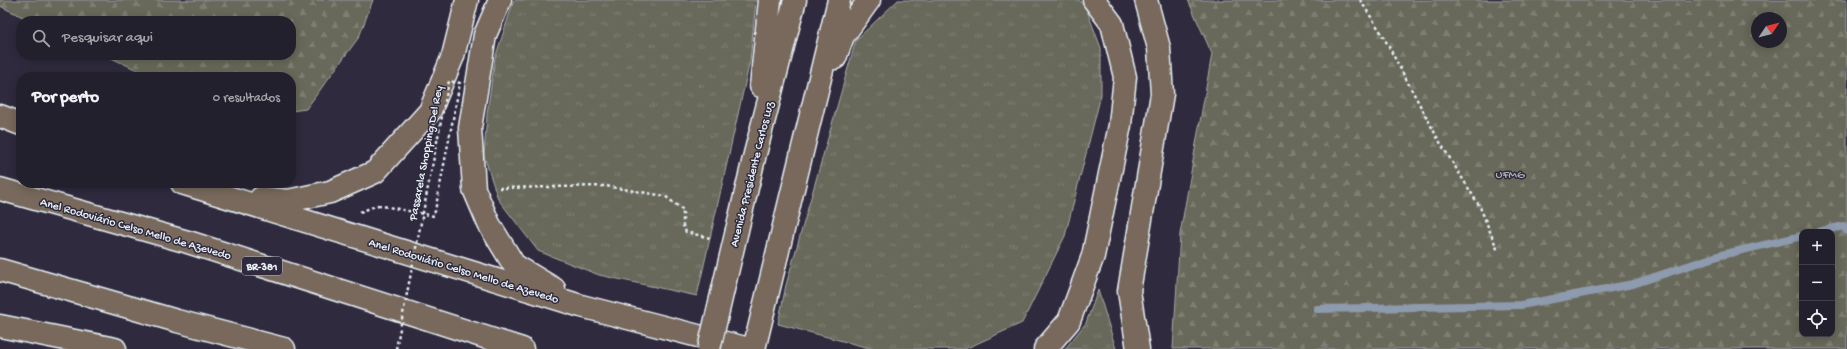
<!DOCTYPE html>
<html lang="pt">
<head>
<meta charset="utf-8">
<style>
	body { margin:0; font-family:"Gochi Hand",sans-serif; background:#2f2d3a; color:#f1f3f6 }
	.controls { position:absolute; right:12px; bottom:12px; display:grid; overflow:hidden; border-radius:8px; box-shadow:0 2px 10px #0003 }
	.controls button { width:36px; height:36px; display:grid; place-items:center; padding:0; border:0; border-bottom:1px solid #403e4a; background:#23202e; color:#f1f3f6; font:20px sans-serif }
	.compass { position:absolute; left:1751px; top:12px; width:36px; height:36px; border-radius:50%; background:#23202e; box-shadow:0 2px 10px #0003; rotate:55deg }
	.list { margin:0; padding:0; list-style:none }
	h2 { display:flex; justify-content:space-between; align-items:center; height:52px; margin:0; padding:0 16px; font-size:17px }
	h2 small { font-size:13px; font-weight:400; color:#a3a3aa }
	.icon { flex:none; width:22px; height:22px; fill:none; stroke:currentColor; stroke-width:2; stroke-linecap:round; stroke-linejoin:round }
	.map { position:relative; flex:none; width:1847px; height:349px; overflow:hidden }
	.search { position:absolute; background:#23202e; box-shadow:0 2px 10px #0003; left:16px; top:16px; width:280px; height:44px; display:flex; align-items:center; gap:10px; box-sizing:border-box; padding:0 14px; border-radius:16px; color:#a3a3aa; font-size:15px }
	.panel { position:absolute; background:#23202e; box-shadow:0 2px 10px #0003; left:16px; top:72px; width:280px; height:116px; border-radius:16px }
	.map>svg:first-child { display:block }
	.grass { fill:url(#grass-tufts); stroke:#a8ada9 }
	.forest { fill:url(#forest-firs); stroke:#a8ada9; fill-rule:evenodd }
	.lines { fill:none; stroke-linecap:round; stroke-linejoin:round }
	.stream { stroke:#8e9aad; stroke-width:8 }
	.primary-casing { stroke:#e8f1f8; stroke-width:25 }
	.highway-casing { stroke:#e8f1f8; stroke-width:25 }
	.path { stroke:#e8f1f8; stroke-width:2.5; stroke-dasharray:3 3; stroke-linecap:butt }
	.primary { stroke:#78695c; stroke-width:22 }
	.highway { stroke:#78695c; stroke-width:22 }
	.primary-bridge-casing { stroke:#e8f1f8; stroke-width:25; stroke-linecap:butt }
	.path-bridge { stroke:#e8f1f8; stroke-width:2.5; stroke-dasharray:3 3; stroke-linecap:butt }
	.primary-bridge { stroke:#78695c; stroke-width:22 }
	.labels { text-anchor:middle; stroke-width:3; stroke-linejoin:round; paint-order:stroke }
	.shield { fill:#2f2a3d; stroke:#b0b5c0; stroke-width:1 }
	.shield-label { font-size:11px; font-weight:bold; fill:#e8f1f8 }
	.street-label { font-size:12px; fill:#e8f1f8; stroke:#2f2a3d }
	.park-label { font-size:12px; fill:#aeb4b1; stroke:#2f2a3d }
</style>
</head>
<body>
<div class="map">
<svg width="1847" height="349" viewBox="0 0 1847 349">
	<defs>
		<pattern id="grass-tufts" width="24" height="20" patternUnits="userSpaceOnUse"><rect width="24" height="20" fill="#68695a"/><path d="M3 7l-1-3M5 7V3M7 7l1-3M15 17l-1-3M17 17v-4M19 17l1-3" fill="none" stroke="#7e7f72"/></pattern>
		<pattern id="forest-firs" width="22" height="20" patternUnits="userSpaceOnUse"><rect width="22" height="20" fill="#68695a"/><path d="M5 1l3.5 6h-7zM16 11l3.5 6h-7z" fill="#7e7f72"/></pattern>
	</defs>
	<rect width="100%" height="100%" fill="#2f2a3d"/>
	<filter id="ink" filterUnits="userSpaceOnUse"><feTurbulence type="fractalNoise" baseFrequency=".025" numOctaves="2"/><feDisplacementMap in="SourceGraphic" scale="8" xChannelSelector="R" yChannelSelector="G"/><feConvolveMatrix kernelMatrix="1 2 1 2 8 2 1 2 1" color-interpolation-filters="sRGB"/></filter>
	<g filter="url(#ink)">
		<path class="grass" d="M514,0H756L750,61L697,296L599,275L538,251L498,199L484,156L487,114L495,58Z
			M898,0H1079L1086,8L1101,48V95L1065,236L1022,323L965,349H873L778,324L786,285L856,40Z
			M1098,290L1116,349H1065L1086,323Z"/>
		<path class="forest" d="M0,0H373L359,37L306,109L291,111V77H152L105,55H291V21H31L0,6Z
			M1188,0H1847V349H1173L1180,234L1212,54ZM1757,18H1781V42H1757ZM1802,232H1832V334H1802Z"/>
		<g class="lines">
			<path class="stream" d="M1817,232L1844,226L1847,231
				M1317,309L1521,305L1633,284L1721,255L1802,236"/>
			<defs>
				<path id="primary" d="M500,0L485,35L470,128L474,189L489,224L514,265L554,289
					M835,58L843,36L869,0
					M761,86L770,0
					M0,116L21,124
					M182,183L581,306L749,349
					M261,198L288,201L330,192L375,172L430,111L453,56L467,0
					M737,230L755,154L795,0
					M0,326L115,349
					M754,349L839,0
					M1045,349L1069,321L1093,256L1120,125L1125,77L1112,24L1094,0
					M1138,349L1129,291L1162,94L1159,48L1146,0"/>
				<path id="highway" d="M0,189L188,242L522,349
					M0,270L177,321L284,349"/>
			</defs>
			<use href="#primary" class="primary-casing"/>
			<use href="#highway" class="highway-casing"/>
			<path class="path" d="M1360,0L1382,34L1438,139L1480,207L1498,251
				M499,188L605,186L665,196L683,210V226L686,232L710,238
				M360,212L378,205"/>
			<use href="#primary" class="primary"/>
			<use href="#highway" class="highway"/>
			<defs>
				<path id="primary-bridge" d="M709,349L737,230"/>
			</defs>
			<use href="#primary-bridge" class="primary-bridge-casing"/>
			<path class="path-bridge" d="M378,205L434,216L460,83L449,81L396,349"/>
			<use href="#primary-bridge" class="primary-bridge"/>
		</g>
	</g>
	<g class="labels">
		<rect class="shield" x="242" y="257" width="40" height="18" rx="3"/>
		<g class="shield-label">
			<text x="262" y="270">BR-381</text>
		</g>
		<g class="street-label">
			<text transform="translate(425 153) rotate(-79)" y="4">Passarela Shopping Del Rey</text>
			<text transform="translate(751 174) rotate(-76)" y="4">Avenida Presidente Carlos Luz</text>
			<text transform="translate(136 228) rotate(16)" y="4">Anel Rodoviário Celso Mello de Azevedo</text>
			<text transform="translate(464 270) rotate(17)" y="4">Anel Rodoviário Celso Mello de Azevedo</text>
		</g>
		<g class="park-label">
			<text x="1510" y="178">UFMG</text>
		</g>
	</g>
</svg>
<div class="controls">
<button>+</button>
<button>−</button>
<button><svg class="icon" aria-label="locate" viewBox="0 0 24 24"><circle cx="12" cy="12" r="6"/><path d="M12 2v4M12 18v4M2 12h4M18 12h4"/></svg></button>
</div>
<svg class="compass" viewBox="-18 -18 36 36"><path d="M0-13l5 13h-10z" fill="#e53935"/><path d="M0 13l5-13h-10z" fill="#a3a3aa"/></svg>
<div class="search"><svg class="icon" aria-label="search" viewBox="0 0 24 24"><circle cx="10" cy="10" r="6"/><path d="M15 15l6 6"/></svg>Pesquisar aqui</div>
<section class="panel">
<h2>Por perto<small>0 resultados</small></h2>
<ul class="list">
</ul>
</section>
</div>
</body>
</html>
